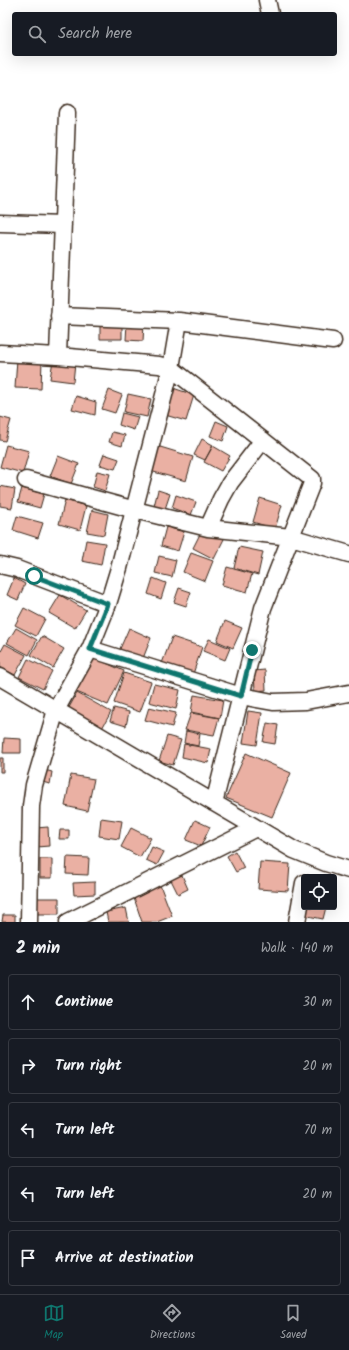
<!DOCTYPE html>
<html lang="en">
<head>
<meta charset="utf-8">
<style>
	body { margin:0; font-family:Kalam,sans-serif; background:#20242c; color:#f1f3f6 }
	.controls { position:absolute; right:12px; bottom:12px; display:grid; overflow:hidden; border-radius:4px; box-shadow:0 4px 16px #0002 }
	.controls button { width:36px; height:36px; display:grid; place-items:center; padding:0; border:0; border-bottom:1px solid #363941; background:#171b24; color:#f1f3f6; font:20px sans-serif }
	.stop { position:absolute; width:12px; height:12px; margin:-9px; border:3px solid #0f766e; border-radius:50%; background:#fff }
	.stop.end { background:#0f766e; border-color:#fff; box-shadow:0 1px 4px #0008 }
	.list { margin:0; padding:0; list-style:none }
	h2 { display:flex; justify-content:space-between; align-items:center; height:52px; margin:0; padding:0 16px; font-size:17px }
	h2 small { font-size:13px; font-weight:400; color:#9ea1a6 }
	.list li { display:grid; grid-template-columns:26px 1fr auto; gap:12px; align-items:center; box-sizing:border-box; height:56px; margin:0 8px 8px; padding:0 8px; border:1px solid #363941; border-radius:4px }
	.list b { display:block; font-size:15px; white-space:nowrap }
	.list em { font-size:13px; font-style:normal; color:#9ea1a6 }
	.icon { flex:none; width:22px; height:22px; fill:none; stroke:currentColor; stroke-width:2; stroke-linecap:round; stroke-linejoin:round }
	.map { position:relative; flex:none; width:349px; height:922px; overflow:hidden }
	.search { position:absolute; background:#171b24; box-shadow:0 4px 16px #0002; left:12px; right:12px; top:12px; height:44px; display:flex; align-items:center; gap:10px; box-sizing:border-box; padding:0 14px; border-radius:4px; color:#9ea1a6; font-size:15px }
	.sheet { height:372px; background:#171b24 }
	nav { display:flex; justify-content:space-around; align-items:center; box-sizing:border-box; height:56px; border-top:1px solid #363941; background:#171b24; font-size:11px; color:#9ea1a6 }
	nav a { display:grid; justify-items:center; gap:2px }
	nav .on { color:#0f766e }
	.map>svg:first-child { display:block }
	.building { fill:#eab0a3; stroke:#3b2a1e }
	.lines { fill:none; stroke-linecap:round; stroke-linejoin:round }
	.street-casing { stroke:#3b2a1e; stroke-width:19 }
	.street { stroke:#fff; stroke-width:16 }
	.route { stroke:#0f766e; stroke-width:5 }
</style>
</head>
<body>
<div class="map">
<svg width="349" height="922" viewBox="0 0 349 922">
	<rect width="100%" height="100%" fill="#fff"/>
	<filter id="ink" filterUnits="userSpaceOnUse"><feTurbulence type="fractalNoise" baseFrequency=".025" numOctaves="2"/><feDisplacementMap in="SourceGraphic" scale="8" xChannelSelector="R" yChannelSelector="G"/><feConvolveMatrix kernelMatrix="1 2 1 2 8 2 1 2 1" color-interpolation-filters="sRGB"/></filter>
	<g filter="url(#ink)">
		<path class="building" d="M100,321L122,322V339H100Z
			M127,323L144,324L143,341L126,340Z
			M17,359L42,360L41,389L15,388Z
			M53,360L75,363L73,382L50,379Z
			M173,388L194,395L186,421L165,415Z
			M109,390L122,395L115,413L102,409Z
			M128,394L151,399L147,417L124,412Z
			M76,396L96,402L95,415L72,409Z
			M122,413L138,417L134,430L119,425Z
			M0,417L11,420L5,441L0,440Z
			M216,421L228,426L223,441L210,436Z
			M112,432L125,435L122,446L109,442Z
			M202,439L213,445L205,460L194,455Z
			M6,445L29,451L23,473L0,467Z
			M157,446L193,457L186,481L150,471Z
			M213,446L230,456L221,471L204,462Z
			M104,454L119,459L115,469L100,465Z
			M58,456L79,464L71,484L50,476Z
			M97,471L110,474L105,491L93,487Z
			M0,486L15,489L12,508L0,506Z
			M22,488L44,494L40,508L18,502Z
			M158,490L170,494L165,509L154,506Z
			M176,495L196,502L191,515L172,508Z
			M260,498L282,505L275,529L253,522Z
			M65,500L86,506L80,530L59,524Z
			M92,510L108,514L104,535L87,532Z
			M17,516L43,523L38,538L13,530Z
			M166,527L184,532L178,551L161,546Z
			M203,528L224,539L214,559L193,548Z
			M86,540L105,543L101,565L82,561Z
			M239,547L263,552L258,575L234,568Z
			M191,553L213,561L205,581L183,572Z
			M159,556L176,560L172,577L155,573Z
			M227,567L252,574L247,592L222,585Z
			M14,578L25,584L18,600L7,595Z
			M153,578L166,583L161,599L148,594Z
			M179,588L191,592L186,606L174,602Z
			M60,595L86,610L75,628L49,613Z
			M24,608L45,619L36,636L15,625Z
			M225,621L242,628L233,648L217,641Z
			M16,628L37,640L29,655L7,643Z
			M129,628L151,638L142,661L119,651Z
			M42,636L64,649L53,668L31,655Z
			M172,637L202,647L192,677L161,666Z
			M209,639L230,648L225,660L203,651Z
			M5,644L26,655L15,675L0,667V653Z
			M90,656L124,671L108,705L74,691Z
			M28,659L52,671L43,689L19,677Z
			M265,670L266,690L255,691L254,671Z
			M124,673L151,682L140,712L114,703Z
			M154,684L180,690L176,709L149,702Z
			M77,693L111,712L100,732L66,713Z
			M194,695L223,700L220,718L191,712Z
			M149,707L176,713L172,727L145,720Z
			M114,708L129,712L126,726L110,721Z
			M248,711L262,713L257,745L243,743Z
			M191,713L219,718L214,735L185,730Z
			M267,723L278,725L275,744L263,742Z
			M186,731L200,734L198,746L184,743Z
			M167,736L181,740L173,765L159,761Z
			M4,738L21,739V753H3Z
			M184,744L211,749L208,763L182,757Z
			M246,753L291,773L272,817L226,798Z
			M0,758H3V772H0Z
			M41,769L52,772L50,784L38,781Z
			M71,775L94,779L87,811L65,806Z
			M101,818L122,821L119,839L99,836Z
			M195,820L210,827L201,846L186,840Z
			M48,827L49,846L37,847L36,828Z
			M131,828L151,838L140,857L121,847Z
			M60,830H69V839H59Z
			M152,847L164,852L157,865L146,860Z
			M235,851L244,868L236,872L227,856Z
			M67,857L89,858L88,875L66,874Z
			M40,859H52V878H40Z
			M260,862L290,864L288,891L258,889Z
			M181,873L188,889L178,894L170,878Z
			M95,882V894L74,895L73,883Z
			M160,885L172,916L157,922H142L133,895Z
			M36,898H59V914H36Z
			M305,907H326L323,919L303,915Z
			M126,908L129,922H108L106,912Z
			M3,915H15V922H2Z"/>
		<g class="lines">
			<defs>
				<path id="street" d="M267,0L270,14
					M0,223L63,225
					M59,316L179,321L333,341
					M0,353L58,356L159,365L171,368L312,479V483L263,608L214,803
					M58,356L67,113
					M26,480L135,510L208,528L291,537L349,554
					M208,528L221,499L230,483L263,440
					M0,565L17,569L108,604
					M90,649L241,696L273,702L306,701L349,693
					M0,677L294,850L326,863L349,870
					M29,922L31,806L34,785L56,710L90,649L108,604L119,568L171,368L179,321
					M68,922L256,828
					M297,922L304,883"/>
			</defs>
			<use href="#street" class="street-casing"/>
			<use href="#street" class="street"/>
		</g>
	</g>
	<g class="lines" filter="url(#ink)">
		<path class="route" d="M34,576L108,604L90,649L241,696L252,650"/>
	</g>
</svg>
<div class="controls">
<button><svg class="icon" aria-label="locate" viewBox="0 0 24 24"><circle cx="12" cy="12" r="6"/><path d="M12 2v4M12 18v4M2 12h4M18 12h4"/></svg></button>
</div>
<div class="stop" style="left:34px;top:576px"></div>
<div class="stop end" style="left:252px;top:650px"></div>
<div class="search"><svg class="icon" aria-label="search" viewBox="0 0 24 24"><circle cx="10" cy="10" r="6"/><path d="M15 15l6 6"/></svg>Search here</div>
</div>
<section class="sheet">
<h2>2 min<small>Walk · 140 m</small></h2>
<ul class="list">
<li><svg class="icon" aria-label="ahead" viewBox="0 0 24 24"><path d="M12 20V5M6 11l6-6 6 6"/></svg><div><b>Continue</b></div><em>30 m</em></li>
<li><svg class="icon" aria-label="right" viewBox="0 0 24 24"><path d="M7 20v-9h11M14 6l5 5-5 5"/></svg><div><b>Turn right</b></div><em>20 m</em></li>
<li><svg class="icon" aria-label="left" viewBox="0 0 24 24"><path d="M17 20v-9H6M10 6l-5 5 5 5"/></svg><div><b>Turn left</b></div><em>70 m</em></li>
<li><svg class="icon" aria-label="left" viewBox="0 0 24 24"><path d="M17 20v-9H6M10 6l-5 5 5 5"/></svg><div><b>Turn left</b></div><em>20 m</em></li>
<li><svg class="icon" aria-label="arrive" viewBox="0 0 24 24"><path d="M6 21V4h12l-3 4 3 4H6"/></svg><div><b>Arrive at destination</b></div></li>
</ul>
</section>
<nav>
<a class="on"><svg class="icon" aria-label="map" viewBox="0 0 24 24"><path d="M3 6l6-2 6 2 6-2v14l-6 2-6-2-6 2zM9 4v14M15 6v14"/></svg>Map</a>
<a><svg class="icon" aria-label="directions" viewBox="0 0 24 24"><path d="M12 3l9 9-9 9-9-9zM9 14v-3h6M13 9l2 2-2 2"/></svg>Directions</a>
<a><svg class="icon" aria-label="saved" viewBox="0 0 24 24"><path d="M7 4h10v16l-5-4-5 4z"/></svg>Saved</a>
</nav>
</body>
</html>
